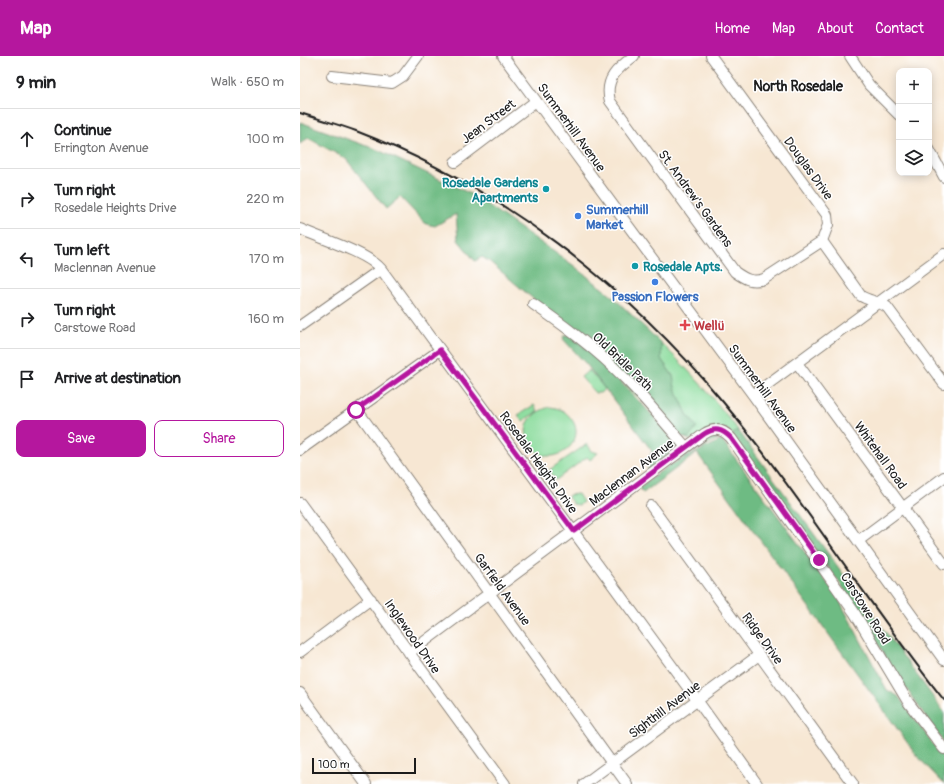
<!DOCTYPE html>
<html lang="en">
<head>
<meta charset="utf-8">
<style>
	body { margin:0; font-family:Pangolin,sans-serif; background:#f6f6f6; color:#202124 }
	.controls { position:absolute; right:12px; top:12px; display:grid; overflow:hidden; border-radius:8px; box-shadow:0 2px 10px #0003 }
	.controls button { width:36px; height:36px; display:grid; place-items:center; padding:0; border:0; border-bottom:1px solid #e0e0e0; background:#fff; color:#202124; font:20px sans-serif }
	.scale { position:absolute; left:12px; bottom:10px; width:104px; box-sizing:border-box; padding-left:4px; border:2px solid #1c1c1c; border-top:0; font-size:11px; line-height:14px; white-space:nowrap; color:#1c1c1c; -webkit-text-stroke:3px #fff; paint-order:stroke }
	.stop { position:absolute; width:12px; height:12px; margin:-9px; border:3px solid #b5179e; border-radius:50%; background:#fff }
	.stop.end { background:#b5179e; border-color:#fff; box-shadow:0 1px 4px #0008 }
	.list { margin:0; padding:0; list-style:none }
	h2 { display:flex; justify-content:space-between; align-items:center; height:52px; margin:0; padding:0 16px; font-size:17px }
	h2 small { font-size:13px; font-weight:400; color:#757577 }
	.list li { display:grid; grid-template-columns:26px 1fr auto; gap:12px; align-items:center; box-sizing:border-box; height:60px; padding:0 16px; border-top:1px solid #e0e0e0 }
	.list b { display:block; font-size:15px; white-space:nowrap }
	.list p { margin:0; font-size:13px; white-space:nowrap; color:#757577 }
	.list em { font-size:13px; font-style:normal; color:#757577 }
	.actions { display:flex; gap:8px; padding:12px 16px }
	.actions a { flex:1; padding:9px 0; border:1px solid #b5179e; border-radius:8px; text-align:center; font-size:14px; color:#b5179e }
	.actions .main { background:#b5179e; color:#fff }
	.icon { flex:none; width:22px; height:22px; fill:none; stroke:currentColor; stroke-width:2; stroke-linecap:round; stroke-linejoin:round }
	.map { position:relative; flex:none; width:644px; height:728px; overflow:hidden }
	header { display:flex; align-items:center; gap:24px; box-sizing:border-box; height:56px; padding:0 20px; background:#b5179e; color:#fff }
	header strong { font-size:19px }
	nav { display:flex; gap:22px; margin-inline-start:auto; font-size:14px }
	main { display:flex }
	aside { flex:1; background:#fff }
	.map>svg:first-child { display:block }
	.green { fill:#89db9b; stroke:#527c5c }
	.forest { fill:#6ebb83; stroke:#456c50 }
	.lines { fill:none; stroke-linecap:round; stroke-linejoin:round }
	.minor-casing { stroke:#8a8278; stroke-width:12 }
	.minor { stroke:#fff; stroke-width:10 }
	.rail { stroke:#1c1c1c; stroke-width:2 }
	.route { stroke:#b5179e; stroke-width:5 }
	.culture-dot { fill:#0f9aa8; stroke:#fff; stroke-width:1.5 }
	.shop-dot { fill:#3f7fe0; stroke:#fff; stroke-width:1.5 }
	.health-dot { fill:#e0444e; stroke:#fff; stroke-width:1.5 }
	.labels { text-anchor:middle; stroke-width:3; stroke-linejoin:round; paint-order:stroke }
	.street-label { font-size:13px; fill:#1c1c1c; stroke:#fff }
	.culture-label { font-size:13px; font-weight:bold; fill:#0d838f; stroke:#fff; text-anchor:end }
	.shop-label { font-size:13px; font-weight:bold; fill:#366cbe; stroke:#fff; text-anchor:start }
	.health-label { font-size:13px; font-weight:bold; fill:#be3a42; stroke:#fff; text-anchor:start }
	.neighbourhood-label { font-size:14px; font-weight:bold; fill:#1c1c1c; stroke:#fff }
</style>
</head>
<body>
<header>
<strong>Map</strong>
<nav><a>Home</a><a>Map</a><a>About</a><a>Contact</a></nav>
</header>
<main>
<aside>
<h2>9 min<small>Walk · 650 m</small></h2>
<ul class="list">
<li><svg class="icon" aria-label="ahead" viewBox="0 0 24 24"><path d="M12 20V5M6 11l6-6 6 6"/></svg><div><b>Continue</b><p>Errington Avenue</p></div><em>100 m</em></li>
<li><svg class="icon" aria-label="right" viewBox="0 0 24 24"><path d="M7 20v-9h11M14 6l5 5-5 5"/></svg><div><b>Turn right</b><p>Rosedale Heights Drive</p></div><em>220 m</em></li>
<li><svg class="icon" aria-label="left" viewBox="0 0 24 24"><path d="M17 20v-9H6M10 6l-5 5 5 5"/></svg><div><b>Turn left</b><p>Maclennan Avenue</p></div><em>170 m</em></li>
<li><svg class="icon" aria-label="right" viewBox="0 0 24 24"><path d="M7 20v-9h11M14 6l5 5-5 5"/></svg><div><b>Turn right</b><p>Carstowe Road</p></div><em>160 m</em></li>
<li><svg class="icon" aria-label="arrive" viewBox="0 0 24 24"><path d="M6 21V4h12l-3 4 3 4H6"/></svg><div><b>Arrive at destination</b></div></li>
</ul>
<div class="actions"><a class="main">Save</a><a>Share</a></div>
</aside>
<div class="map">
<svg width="644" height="728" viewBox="0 0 644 728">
	<rect width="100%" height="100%" fill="#fff"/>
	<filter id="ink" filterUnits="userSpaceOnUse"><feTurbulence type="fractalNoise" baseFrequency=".025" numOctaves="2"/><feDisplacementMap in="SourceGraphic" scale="8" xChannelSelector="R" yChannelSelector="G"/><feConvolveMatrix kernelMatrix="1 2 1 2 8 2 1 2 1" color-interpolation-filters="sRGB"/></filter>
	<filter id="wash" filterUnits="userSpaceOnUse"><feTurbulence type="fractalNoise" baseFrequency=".012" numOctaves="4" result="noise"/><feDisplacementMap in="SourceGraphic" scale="16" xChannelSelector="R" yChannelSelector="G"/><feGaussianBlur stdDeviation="0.9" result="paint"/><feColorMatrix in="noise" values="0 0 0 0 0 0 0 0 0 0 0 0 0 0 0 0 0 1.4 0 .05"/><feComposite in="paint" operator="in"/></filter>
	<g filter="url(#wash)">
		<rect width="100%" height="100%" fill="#f7e7d3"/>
		<path class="green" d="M361,287C389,314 415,343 438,374L432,379L426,373L389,384L382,381L394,367L388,360L375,332L373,320L361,303Z
			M289,314L305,333L300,337H295L281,321Z
			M234,349L238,355L223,365L218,359Z
			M250,351C258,352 264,354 269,360C292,384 253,413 235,394C218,376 227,357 250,351Z
			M287,388L292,395L298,397L290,404L287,401L256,424L249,414Z
			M278,438L283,446L279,449L273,448L268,441L269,439Z"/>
		<path class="forest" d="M0,66L78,94L173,139L273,209L313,241L361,287V303L373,320L375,332L388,360L397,371L389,382L382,381L231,241L190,206L182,201L175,205L158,184L156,158L135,170L126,168L100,141L86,153L46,103L8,82L0,88Z
			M265,279H270C308,312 343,348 377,386L378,391L376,393L348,414V405L352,395L287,309L263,283Z
			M438,374L644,656V687L594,615L554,547L432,379Z
			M413,381L418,383L377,404L407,382Z
			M422,384L537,540L587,634L598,640L644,703V728L617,700L397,397L343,437L339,431L368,410Z"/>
	</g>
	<g filter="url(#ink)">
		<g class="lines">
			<defs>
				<path id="minor" d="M203,0L453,339L644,604
					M334,0C318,12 304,23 310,45L435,216C445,223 452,227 464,223L522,185
					M411,0L527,159L528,169L522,185
					M550,0L569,29L599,59
					M32,20L92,27L103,20L118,0
					M629,93L644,121
					M155,106L236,45
					M0,173C20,182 68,197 81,213L397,644L457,728
					M522,185L561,240C569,245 578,245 587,251L644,328
					M233,248C270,273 306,301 336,334C353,352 369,372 386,391
					M0,270L81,213
					M497,307L644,508
					M453,339L644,198
					M57,354L327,728
					M0,394L140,294
					M0,447L205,728
					M351,450L553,728
					M558,485L644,421
					M0,596L71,543
					M109,597L404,378C415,371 423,373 431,382L554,556L608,646L644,693
					M0,637L66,728
					M284,728L459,599"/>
			</defs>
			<use href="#minor" class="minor-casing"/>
			<use href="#minor" class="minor"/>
			<path class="rail" d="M0,57C18,63 38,68 56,75C199,130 325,228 423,346C502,441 567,547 644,644"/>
		</g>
	</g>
	<g class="lines" filter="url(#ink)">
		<path class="route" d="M56,354L140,294L274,475L404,378C415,371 422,373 431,382L519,504"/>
	</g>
	<g class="culture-dot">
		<circle cx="246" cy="133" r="4"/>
		<circle cx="335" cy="210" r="4"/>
	</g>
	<g class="shop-dot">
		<circle cx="278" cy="160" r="4"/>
		<circle cx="355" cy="226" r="4"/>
	</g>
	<path class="health-dot" d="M383 263h4v4h4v4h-4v4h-4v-4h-4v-4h4z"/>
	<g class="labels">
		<g class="street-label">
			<text transform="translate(188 65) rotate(-37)" y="5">Jean Street</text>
			<text transform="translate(272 71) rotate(54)" y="5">Summerhill Avenue</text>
			<text transform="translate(509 112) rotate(54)" y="5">Douglas Drive</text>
			<text transform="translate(396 142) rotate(54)" y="5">St. Andrew's Gardens</text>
			<text transform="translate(323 305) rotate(44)" y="5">Old Bridle Path</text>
			<text transform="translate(463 332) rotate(54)" y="5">Summerhill Avenue</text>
			<text transform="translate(581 399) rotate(54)" y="5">Whitehall Road</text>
			<text transform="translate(239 406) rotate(54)" y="5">Rosedale Heights Drive</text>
			<text transform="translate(331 416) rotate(-37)" y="5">Maclennan Avenue</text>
			<text transform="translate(203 533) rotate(54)" y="5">Garfield Avenue</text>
			<text transform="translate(566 552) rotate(58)" y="5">Carstowe Road</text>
			<text transform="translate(113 580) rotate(55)" y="5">Inglewood Drive</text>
			<text transform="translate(463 582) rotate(54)" y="5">Ridge Drive</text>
			<text transform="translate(364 653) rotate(-37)" y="5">Sighthill Avenue</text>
		</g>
		<g class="culture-label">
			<text x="238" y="131">Rosedale Gardens<tspan x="238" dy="15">Apartments</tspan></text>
			<text x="343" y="215" text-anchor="start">Rosedale Apts.</text>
		</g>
		<g class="shop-label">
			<text x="286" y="158">Summerhill<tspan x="286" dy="15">Market</tspan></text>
			<text x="355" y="245" text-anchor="middle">Passion Flowers</text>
		</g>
		<g class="health-label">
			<text x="394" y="274">Wellü</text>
		</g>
		<g class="neighbourhood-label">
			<text x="498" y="35">North Rosedale</text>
		</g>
	</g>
</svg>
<div class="controls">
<button>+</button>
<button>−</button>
<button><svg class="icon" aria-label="layers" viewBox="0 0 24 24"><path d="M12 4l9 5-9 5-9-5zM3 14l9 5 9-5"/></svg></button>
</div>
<div class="scale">100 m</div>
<div class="stop" style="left:56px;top:354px"></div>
<div class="stop end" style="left:519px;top:504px"></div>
</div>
</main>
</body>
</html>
